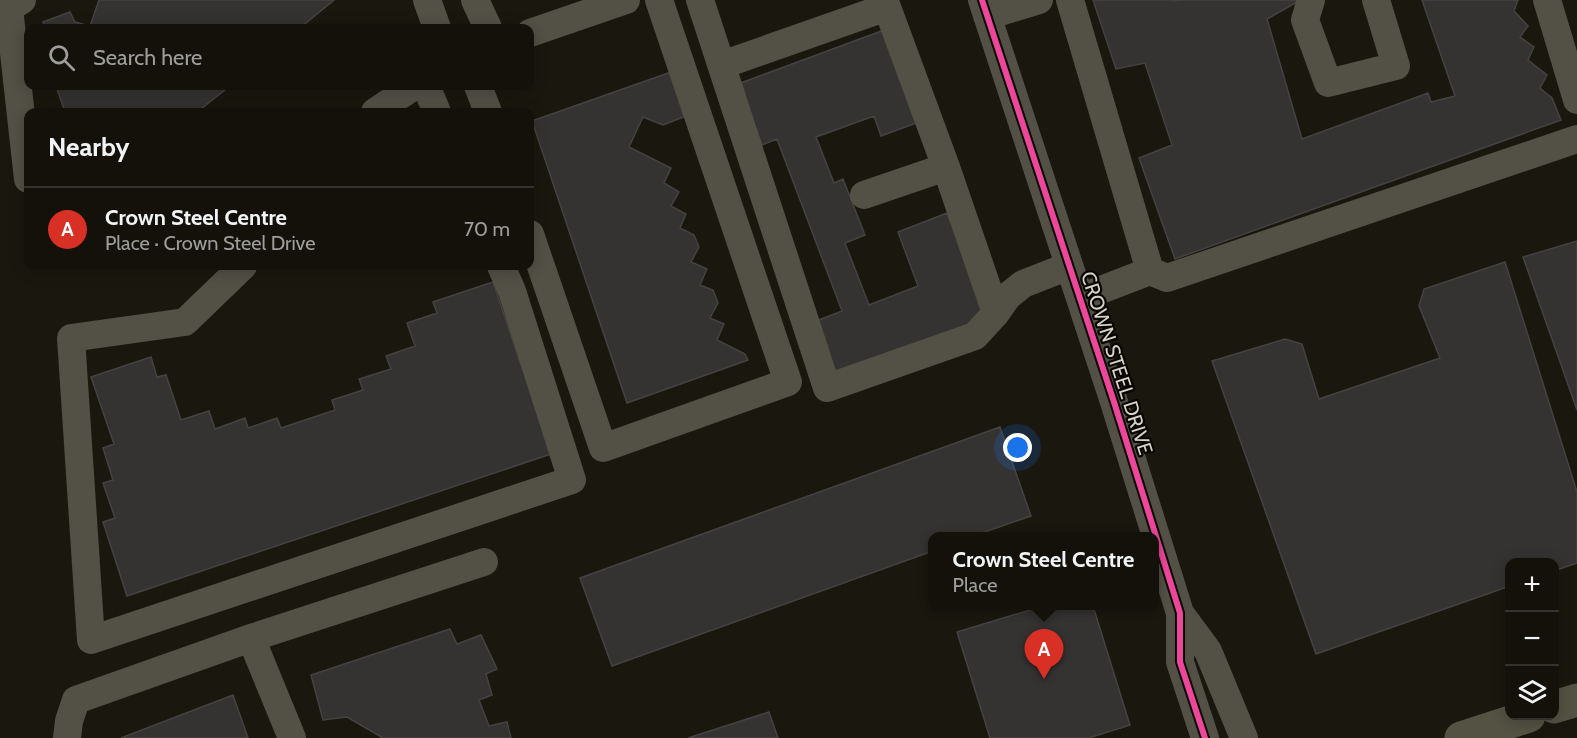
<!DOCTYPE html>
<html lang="en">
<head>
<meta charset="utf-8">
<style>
	body { margin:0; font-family:Cabin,sans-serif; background:#211f18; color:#f1f3f6 }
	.controls { position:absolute; right:18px; bottom:18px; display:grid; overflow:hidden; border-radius:12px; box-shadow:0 3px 15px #0003 }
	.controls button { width:54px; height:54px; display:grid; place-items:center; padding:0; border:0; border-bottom:2px solid #33312b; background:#14110a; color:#f1f3f6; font:30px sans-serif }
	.you { position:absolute; left:1018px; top:448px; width:21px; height:21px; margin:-15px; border:4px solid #fff; border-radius:50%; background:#1a73e8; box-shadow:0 0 0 9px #1a73e833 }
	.badge { display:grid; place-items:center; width:39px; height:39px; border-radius:50%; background:#d93025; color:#fff; font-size:20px; font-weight:700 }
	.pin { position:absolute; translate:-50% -50px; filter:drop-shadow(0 2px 3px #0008) }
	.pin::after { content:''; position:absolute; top:32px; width:21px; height:18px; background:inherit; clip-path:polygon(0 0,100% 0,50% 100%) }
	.popup { position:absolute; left:928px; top:532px; width:231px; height:78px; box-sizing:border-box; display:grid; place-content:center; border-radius:12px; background:#14110a; filter:drop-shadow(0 2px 4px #0005); font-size:20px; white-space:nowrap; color:#9d9d9c }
	.popup b { font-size:22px; color:#f1f3f6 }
	.popup::after { content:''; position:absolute; left:50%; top:100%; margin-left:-12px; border:12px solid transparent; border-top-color:#14110a }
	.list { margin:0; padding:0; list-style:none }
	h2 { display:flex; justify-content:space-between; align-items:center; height:78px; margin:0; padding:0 24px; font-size:26px }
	h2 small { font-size:20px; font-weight:400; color:#9d9d9c }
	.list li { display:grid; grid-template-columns:39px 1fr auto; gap:18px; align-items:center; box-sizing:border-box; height:84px; padding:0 24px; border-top:2px solid #33312b }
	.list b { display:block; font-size:22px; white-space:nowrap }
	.list p { margin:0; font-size:20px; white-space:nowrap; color:#9d9d9c }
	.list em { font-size:20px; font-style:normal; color:#9d9d9c }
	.icon { flex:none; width:33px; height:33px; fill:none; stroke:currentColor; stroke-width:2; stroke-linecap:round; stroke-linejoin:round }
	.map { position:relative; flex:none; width:1577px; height:738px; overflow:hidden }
	.search { position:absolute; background:#14110a; box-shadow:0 3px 15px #0003; left:24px; top:24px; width:510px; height:66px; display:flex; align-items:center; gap:15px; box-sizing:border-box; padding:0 21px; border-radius:12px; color:#9d9d9c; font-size:22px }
	.panel { position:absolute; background:#14110a; box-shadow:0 3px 15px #0003; left:24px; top:108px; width:510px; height:162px; border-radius:12px }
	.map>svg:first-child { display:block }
	.building { fill:#353232; stroke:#454242; stroke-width:1.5 }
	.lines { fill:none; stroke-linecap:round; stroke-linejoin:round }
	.minor { stroke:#535046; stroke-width:28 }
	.major { stroke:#535243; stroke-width:33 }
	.cycleway-casing { stroke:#080602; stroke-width:10 }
	.cycleway { stroke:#ed469a; stroke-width:6 }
	.labels { text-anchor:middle; stroke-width:4.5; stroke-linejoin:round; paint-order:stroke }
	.street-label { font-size:20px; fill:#d6d2c7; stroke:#080602 }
</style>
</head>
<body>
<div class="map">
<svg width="1577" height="738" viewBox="0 0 1577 738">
	<rect width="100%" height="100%" fill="#1a170e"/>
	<path class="building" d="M99,0H334L300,28H45L43,22L70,12L75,22L90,26Z
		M1093,0H1172L1173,1L1180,0H1297V2L1267,19L1302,139L1428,93L1431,102L1455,96L1422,0H1518L1514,11L1528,26L1520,37L1534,47L1528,60L1547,75L1540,88L1552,98L1561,120L1175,259L1139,158L1172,145L1145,63L1116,69Z
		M884,30L919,122L881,136L874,116L816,137L834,183L843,179L865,235L845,243L869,305L918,286L898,232L947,213L987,319L832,378L811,323L842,311L777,139L762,145L738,84Z
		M671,72L686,116L663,125L643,117L629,147L671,168L664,183L679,192L671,206L686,214L680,228L694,235L699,247L691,262L707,269L700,285L713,290L718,303L710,318L724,324L717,340L745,354L748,360L627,403L532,121Z
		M56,86H230L197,112H65Z
		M1577,241V410L1523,257Z
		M1505,262L1577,492V563L1554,571V562H1510V586L1316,654L1212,361L1285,339L1302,344L1319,399L1440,358L1419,306L1424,289Z
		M493,282L551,454L127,596L103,522L115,518L103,483L113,480L103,448L114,444L91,377L151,357L157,377L166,375L181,420L209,411L215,429L245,418L248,428L277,418L281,428L335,410L332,400L363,390L359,379L391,369L386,356L415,346L407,323L437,313L433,302Z
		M1000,427L1031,516L973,536H933V551L612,666L580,578Z
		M1043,606H1093L1130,725L1089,738H990L957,632Z
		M450,629L457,644L481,635L497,669L486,674L492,695L479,700L489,726L507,722L511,738H383L347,717L323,720L311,675Z
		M233,695L248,738H121Z
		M769,712L778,738H688Z"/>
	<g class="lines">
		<path class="minor" d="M22,0L9,8L28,179
			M427,0L437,28
			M475,0L488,28
			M700,0L827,388L975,336L996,313L1008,296L1023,284L1069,266
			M982,0L1114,402L1180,613V662L1205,738
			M1070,0L1150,271L1080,298
			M1311,0L1305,20L1328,83L1396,66L1376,0
			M1547,0L1577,100
			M987,16L1039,0
			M530,33L626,0
			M722,65L887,7L946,167L996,313
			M426,86L437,112
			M478,86L488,112
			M375,112L414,86
			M864,195L946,167
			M530,234L603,448L788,382L659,0
			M243,266L185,322L71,338L91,640L572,480L512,291L501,266
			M1150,271L1167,278L1577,139
			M1180,613L1208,651L1244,738
			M251,638L292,738
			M67,738L69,721L76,700L251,638L484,562"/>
		<path class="major" d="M1554,707L1577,700
			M1461,738L1529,716"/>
		<defs>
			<path id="cycleway" d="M982,0L1114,402L1180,613V662L1205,738"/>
		</defs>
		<use href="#cycleway" class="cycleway-casing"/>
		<use href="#cycleway" class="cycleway"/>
	</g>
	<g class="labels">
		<g class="street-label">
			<text transform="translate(1117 363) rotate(72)" y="7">CROWN STEEL DRIVE</text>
		</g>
	</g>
</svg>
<div class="controls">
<button>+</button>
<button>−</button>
<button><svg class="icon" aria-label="layers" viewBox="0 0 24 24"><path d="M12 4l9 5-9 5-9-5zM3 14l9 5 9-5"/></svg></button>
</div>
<div class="you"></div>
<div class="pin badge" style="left:1044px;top:679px">A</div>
<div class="popup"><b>Crown Steel Centre</b>Place</div>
<div class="search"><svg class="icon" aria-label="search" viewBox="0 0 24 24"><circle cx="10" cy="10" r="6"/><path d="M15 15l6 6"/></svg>Search here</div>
<section class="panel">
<h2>Nearby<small></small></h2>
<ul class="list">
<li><span class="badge">A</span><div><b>Crown Steel Centre</b><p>Place · Crown Steel Drive</p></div><em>70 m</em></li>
</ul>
</section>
</div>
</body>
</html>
